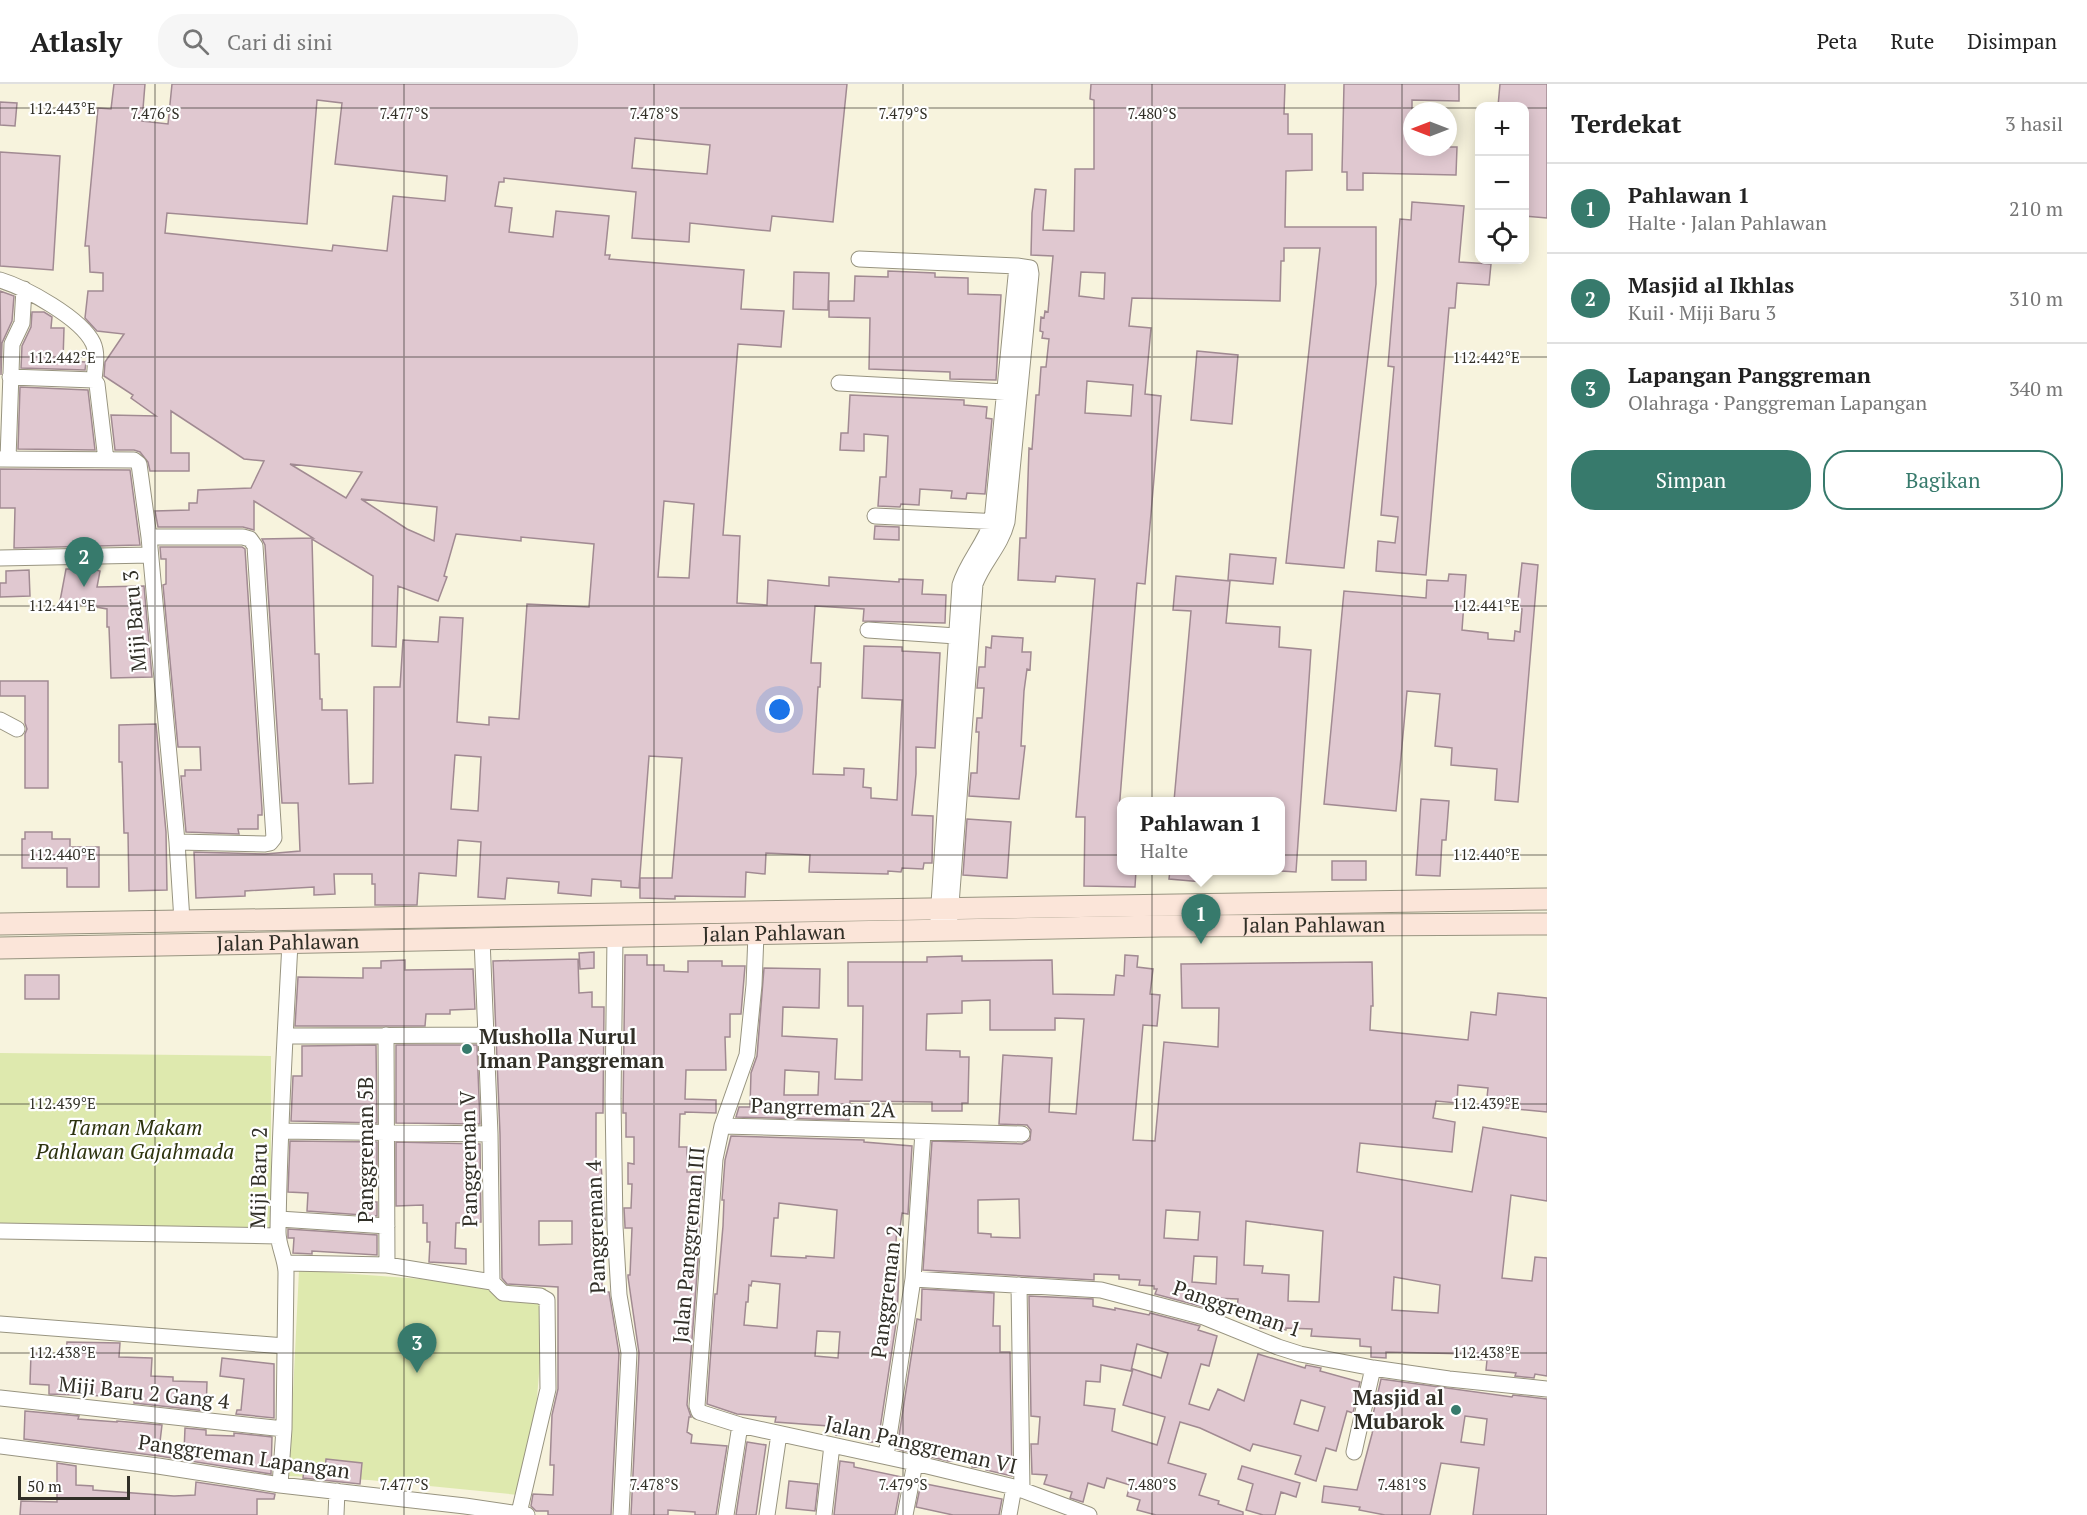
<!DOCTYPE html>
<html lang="id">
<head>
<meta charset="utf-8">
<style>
	body { margin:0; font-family:"PT Serif",serif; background:#f6f6f6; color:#222 }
	.controls { position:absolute; right:18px; top:18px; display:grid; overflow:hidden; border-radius:12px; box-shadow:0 3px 15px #0003 }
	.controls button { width:54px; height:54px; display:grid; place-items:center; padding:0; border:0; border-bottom:2px solid #e0e0e0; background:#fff; color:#222; font:30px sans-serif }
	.compass { position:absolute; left:1403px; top:18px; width:54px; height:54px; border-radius:50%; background:#fff; box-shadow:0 3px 15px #0003; rotate:270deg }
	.scale { position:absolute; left:18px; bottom:15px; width:112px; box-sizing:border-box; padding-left:6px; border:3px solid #312f27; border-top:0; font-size:16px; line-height:21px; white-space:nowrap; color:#312f27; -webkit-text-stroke:4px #fff; paint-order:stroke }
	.you { position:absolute; left:780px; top:626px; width:21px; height:21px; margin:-15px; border:4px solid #fff; border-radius:50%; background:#1a73e8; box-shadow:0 0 0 9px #1a73e833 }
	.badge { display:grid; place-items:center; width:39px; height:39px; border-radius:50%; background:#377a6c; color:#fff; font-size:20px; font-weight:700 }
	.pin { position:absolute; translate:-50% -50px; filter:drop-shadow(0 2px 3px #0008) }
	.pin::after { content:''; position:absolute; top:32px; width:21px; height:18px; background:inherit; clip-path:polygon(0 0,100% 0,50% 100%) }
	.popup { position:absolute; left:1117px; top:713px; width:168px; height:78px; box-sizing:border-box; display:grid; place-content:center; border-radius:12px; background:#fff; filter:drop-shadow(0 2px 4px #0005); font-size:20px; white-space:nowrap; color:#767676 }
	.popup b { font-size:22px; color:#222 }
	.popup::after { content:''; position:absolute; left:50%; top:100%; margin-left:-12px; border:12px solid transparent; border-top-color:#fff }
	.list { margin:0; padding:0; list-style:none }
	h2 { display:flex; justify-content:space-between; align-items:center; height:78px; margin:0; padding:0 24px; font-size:26px }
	h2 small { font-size:20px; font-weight:400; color:#767676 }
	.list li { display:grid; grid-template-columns:39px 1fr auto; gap:18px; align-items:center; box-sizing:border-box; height:90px; padding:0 24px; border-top:2px solid #e0e0e0 }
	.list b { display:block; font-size:22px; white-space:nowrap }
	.list p { margin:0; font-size:20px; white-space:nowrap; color:#767676 }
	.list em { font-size:20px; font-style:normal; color:#767676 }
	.actions { display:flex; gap:12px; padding:18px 24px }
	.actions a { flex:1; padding:14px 0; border:2px solid #377a6c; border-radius:24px; text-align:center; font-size:21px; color:#377a6c }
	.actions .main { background:#377a6c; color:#fff }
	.icon { flex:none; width:33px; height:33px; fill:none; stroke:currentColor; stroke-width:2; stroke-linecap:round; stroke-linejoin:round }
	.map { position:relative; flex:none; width:1547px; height:1431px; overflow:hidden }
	header { display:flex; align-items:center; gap:36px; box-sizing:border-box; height:84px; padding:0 30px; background:#fff; border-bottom:2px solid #e0e0e0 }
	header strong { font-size:28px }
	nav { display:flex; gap:33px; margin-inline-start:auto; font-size:21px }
	.search { width:420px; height:54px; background:#f6f6f6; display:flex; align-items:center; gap:15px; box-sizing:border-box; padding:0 21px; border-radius:24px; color:#767676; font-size:22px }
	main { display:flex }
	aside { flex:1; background:#fff }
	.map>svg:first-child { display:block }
	.green { fill:#dee9ae }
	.building { fill:#e0c8d0; stroke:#a18a92; stroke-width:1.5; fill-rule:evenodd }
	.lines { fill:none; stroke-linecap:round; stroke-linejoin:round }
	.street-casing { stroke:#989480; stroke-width:17 }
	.secondary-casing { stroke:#989480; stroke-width:23 }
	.street { stroke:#fff; stroke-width:15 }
	.secondary { stroke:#fbe5d9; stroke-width:21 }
	.ticks { fill:none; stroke:#312f27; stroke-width:1.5; stroke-opacity:0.45 }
	.poi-dot { fill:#377a6c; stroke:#fff; stroke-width:2 }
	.labels { text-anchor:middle; stroke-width:4.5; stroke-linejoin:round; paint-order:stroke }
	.street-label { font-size:21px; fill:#312f27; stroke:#fff }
	.poi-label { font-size:21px; font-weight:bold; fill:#312f27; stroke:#fff; text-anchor:start }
	.park-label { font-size:21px; font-style:italic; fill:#2d330e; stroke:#fff }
	.ticks-label { font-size:15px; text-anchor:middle; fill:#312f27; stroke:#fff; stroke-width:4.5; stroke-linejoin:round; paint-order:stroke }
</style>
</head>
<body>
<header>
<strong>Atlasly</strong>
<div class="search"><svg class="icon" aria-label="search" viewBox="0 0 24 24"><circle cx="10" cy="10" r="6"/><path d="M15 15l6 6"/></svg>Cari di sini</div>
<nav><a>Peta</a><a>Rute</a><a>Disimpan</a></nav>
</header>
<main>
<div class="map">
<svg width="1547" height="1431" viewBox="0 0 1547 1431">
	<rect width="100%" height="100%" fill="#f7f3dd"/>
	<path class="green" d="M0,969L271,972V1144L0,1139Z
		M299,1186L546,1204L529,1412L369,1396L289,1392Z"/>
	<path class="building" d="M114,0H145L142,37L168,40L172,0H847L833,138L772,132L770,147L690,139L689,158L632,154L636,108L504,94V98H499L495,122L512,124L509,148L553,153L556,127L609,132L605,171H610L609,175L744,186L741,225L784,227L781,263L738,260L723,451L740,452L737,519L767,521L768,496L829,502V493L899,498V495L923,496L922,510L946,511L945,539L863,537L864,525L815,522L811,579H821L820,603H818L813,690L844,691V684L864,685L863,703L871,704V714L897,716L902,616L862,614L864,562L902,563V567L940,569L935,664L916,663V690L912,731L933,732L932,779H924L923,785L902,784L901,788L888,787V790L809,788L810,771L766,769L765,790L746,788L745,813L675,812V815L640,814V794H672L682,674L649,672L639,804L621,803V797L592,795L591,812L558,809L559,798L507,794L505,815L478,813L481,758L458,756L456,792L419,789L417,821H375V800H372V790H334L335,810L314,811V803L245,807V812L196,814L194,768L265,770L300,767L298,719H282L265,461L262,455L313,454L254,417V446L243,443H158L155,427L189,426V419H197L198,406L251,404L264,377L244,375L171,327V369H189V387H150L148,378L140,368L134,366H115L111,331L156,332L131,314L133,311L104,292L105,278L124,250L97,247L85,234L88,207H103V189L90,188L89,162H85L98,24L111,25ZM317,16L342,19L335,80L447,92L445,117L393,112L387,167L333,161L332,167L165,149L167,129L307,140ZM635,54L710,61L707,90L632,84ZM290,380L362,388L346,414ZM361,415L437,423L434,457L407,445ZM664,417L694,420L689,494L658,493ZM456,450L521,457V453L594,460L589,523L527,520L519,635L489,633V641L457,638L463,534L440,533L438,558L403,556L400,603H374L373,699L349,700L347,626H322V615H320L319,570H315L312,455L373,492L372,562L396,563L398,502L438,517L447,493L444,492ZM455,671L481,673L478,727L451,725Z
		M1091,0H1285L1284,30H1288V50H1312V86L1286,87L1285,143H1376V200L1344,484L1286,479L1320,164H1284V177H1281L1280,217L1132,214L1129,242L1151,244L1145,310L1161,312L1145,500L1137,499L1118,740H1122V786H1136L1135,803L1084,802L1085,733H1076L1095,495L1056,492L1055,498L1018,496L1020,454H1026L1029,364L1032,365L1036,311H1039L1041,283H1046L1049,255L1042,254L1043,248L1040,247L1041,233L1044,234L1045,227L1048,228L1053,172L1031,171L1032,129L1035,105L1046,106L1043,146L1074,147L1075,85H1094V16L1090,15ZM1081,188L1105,189L1104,215L1079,212ZM1087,297L1133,301L1131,332L1085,329Z
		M1344,0H1459V17L1412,16V63H1457L1456,91L1363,89V106H1347V88H1342Z
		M1500,0H1547V134L1524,132V22H1498Z
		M0,18L17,19L15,42L0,41Z
		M0,68L60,72L53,186L0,182Z
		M1412,118L1464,122L1459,178L1491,180L1489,201L1457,199L1455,224H1449L1426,491L1376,487L1378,457L1395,459L1398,433L1381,431L1394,283L1388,282L1400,135L1411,136Z
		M888,187L935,189V193L968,194V210L1001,211L996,296L950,295V288L869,285L870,234L829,233V217H854L855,192L888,193Z
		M794,188L829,189L828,226L793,225Z
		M0,207L14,212L12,237L2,259L1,291Z
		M32,228H44L52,233L51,244H64L63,277L86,278L85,286L21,284L22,262L31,243Z
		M1197,267L1238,271L1232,340L1191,336Z
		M20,303L88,306L95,366L18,365Z
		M850,311L964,316V321L987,323L986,334L992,335L985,410L967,409L966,415L951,414L952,407L920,405L919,421L901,420L900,423L878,422L880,393H886L888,352L864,350V367L840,366L841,349H848Z
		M0,385L130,386L140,461L14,464L15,424H0Z
		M875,442L899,443V456L874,455Z
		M160,463H242L245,465L262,725V731H258V745H238L239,750L186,748L181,692H185V686H201L200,663H178L163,501L166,500V475H161Z
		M1230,470L1276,474L1273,500L1228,496Z
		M1522,479L1538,481L1518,718L1495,716L1497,685L1451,681L1452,664L1435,662L1440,610L1407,607L1396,727L1324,720L1344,507L1426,514L1427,496L1448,497L1449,490L1466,491L1462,546L1488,549V555L1514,557L1515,547L1520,548L1522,525H1517Z
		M83,483L100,487L97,503L144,502L152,593L111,594L109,543H107V525L60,517L66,485H83Z
		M29,486L30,512L0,513V499H6V487Z
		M1176,492L1230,497L1226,539L1280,543L1279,563L1311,566L1296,788L1281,787V717H1174L1191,527L1173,526Z
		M992,552L1023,554L1022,568H1031L1030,586L1027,585L1024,607L1021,662H1025L1019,715L969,712L971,689H977L979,648H976L977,634H982L984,604H977L979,583H985L986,563L991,564Z
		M0,597H48V704H25V650L27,645L25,639V612H0Z
		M156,640L166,748L167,806L129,807L128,749H124L122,678H119V641Z
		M1421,715L1449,717L1446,756H1442L1440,792L1416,791Z
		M967,735L1011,738L1007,794L963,791Z
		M25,748H52V755H70V763H99V803H67V784H22V755H25Z
		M1332,777H1366V796H1332Z
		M1170,786H1204L1203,798L1169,795Z
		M594,868V884L580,885L579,869Z
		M625,871H647V881H664V887L688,888V877H722V882H745L741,930H730V953H725L726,986H686L685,1015L716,1016V1029L685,1028V1030H680L679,1063H687V1088H704L702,1115H700L699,1164L687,1321L691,1333H689L687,1348L692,1351L691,1359L727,1362L716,1431H695V1428L668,1426V1431H631L639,1269L628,1193V1191H630L632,1144H625V1142L624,1124H631L632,1100H628V1079L634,1080V1053H626V1029H623Z
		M1125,871L1138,872L1137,883L1153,885L1150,910L1160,911L1157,942L1143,941L1133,1056L1155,1057L1164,958L1218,963L1219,924H1182L1181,880L1372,878L1373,922H1371L1370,946L1468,956L1471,928L1496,931L1498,909L1547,914V1028L1486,1022L1488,1004L1458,1001L1457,1019L1436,1017L1433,1034L1455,1038L1452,1068L1360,1059L1357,1088L1472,1108L1483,1043L1547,1054V1117L1511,1111L1502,1194L1532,1197L1535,1173L1547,1174V1292L1535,1290L1534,1294L1515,1292L1516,1289L1486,1286L1487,1276L1470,1275V1270L1386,1268V1274L1371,1273V1263L1360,1262V1255L1311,1252L1312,1245L1286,1244V1246L1260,1244L1261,1229L1237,1227L1238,1215L1213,1214L1212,1225H1211L1155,1210L1157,1205H1154V1202L1139,1201L1140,1196L1119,1195V1191L1094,1190V1196L923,1186L932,1057L1022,1060L1030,1056L1031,1046L1027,1041L999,1040L1003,971L1052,974L1049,1028L1076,1030L1084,935L1055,934V946H990V916L962,917V929L927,930L926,966L960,967V973H969L968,1019H962V1027H932V1018L850,1017L849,1036L736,1033L739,1023H750L751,989L757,972L764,884L820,885L819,924L783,923L782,952L837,955L835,995L862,996L863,922H848V878H927V873L962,872V877L1052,876L1053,910L1114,911L1116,891L1124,892ZM785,986L819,988L818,1011H784ZM1019,1115L1020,1154L991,1153V1150L978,1149V1116ZM1166,1126L1200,1128L1198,1156L1164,1154ZM1246,1137L1323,1147L1319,1218L1288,1217L1289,1191L1262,1189L1263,1182L1244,1181ZM1194,1172L1217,1173L1216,1200L1192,1198ZM1394,1193L1440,1201L1438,1229L1392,1226Z
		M578,875L579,909L592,908V923H604L603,1029H596V1080H601L605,1136H598V1167H601L602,1176V1208H609L619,1270L611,1431H548V1427H536L531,1422L533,1410L553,1411L554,1381H550L552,1331L558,1305V1203L507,1200L502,1194L500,1050L493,877ZM539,1137H572V1160L539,1161Z
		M405,876V886L473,885L475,925L450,926V930H426L425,942H295L298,893L363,894V884H381V877Z
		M25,891H59V915H25Z
		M376,961L377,1039L291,1037L293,992H302V962Z
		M396,961H477L480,1040L396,1039Z
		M731,1052L864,1056V1058L912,1062L908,1130L902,1129L900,1144L897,1143L894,1187H899L897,1233L878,1358H869L870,1354L836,1351L837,1345L829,1344V1342L775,1338L776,1333L737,1330L707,1320L715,1210H717L723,1142L724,1116H722L725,1076ZM779,1119L837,1126L834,1174L806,1172V1174L771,1172L774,1134H778ZM752,1197L780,1200L777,1244L744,1241L746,1218H748L749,1201L751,1202ZM817,1247L840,1248L838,1274L815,1272Z
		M290,1057L377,1058V1087H369L368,1118H377V1132L307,1127L308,1109L288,1108Z
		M396,1058L480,1060L481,1138L456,1139L455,1164L466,1165V1180L429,1178L430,1158H427V1139H423V1121L396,1122Z
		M288,1145L377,1151V1171L312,1167V1170L293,1169L294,1154H288Z
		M922,1205L994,1209L993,1242H1000V1268H1010L1012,1392L986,1386V1384L972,1383V1378L948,1377L897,1365L917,1235L921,1236Z
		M1029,1212L1093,1215V1222L1115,1226V1224L1149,1231L1150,1229L1200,1242L1198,1246L1217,1252L1209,1282L1201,1280L1189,1320L1209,1326L1218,1305L1244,1317L1258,1270L1305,1284L1306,1281L1321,1284L1320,1287L1360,1298L1353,1329L1347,1327L1336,1367L1326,1364L1316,1397L1295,1390L1301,1372L1253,1360L1250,1367L1200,1344L1180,1338L1168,1379L1206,1390L1199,1411L1219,1417L1218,1420L1243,1428V1431H1156L1137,1426L1140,1416L1127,1412L1130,1401L1107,1394L1104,1404L1088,1399L1083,1418L1070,1414L1072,1408L1044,1400L1047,1391L1032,1390L1031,1360H1038L1040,1333L1031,1332ZM1137,1260L1168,1269L1161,1294L1133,1285L1123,1321L1165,1333L1157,1361L1112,1347L1115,1325L1084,1321L1086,1297L1100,1298L1101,1281L1131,1287ZM1301,1316L1325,1323L1318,1347L1294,1340Z
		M67,1258L120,1259L119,1273L152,1274L151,1292L173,1293V1297L207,1298L206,1327L134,1319V1313L49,1310V1301L30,1300L31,1270L66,1271Z
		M222,1274L274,1280V1334L236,1330L237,1326H241L244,1295L220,1292Z
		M1381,1295L1512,1313L1513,1311L1547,1315V1431H1473L1479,1384L1441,1379L1430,1431H1385L1359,1426L1360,1423L1322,1418L1324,1402L1357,1406L1372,1350L1375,1336L1372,1335ZM1465,1332L1487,1335L1484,1361L1461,1358Z
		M25,1327L79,1332L78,1335L117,1338V1337L162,1341L159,1366L184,1368L185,1344L206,1346V1351L234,1352V1349L272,1353L271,1390L159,1372L24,1355Z
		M747,1358L766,1361L756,1431H736Z
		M326,1375L362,1379L360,1400L303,1394L304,1385L325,1387Z
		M840,1377L854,1379V1383L902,1393L895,1431H834Z
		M57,1379L76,1382V1401L93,1402V1406L174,1412L195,1411L196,1398L275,1410L274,1415H257V1431H20L21,1417L57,1418Z
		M1242,1382L1300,1399L1296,1413L1281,1408L1275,1431H1263L1246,1426L1253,1400L1238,1395Z
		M789,1397L818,1400L815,1427L786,1424Z
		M921,1399L1002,1415L999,1431H953L916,1423Z"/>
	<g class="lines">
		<defs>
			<path id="street" d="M859,175L1017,182L1030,184L1031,190L1007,438C1001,462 983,478 975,500L950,834
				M0,196C26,204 81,234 93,259C98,270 95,284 94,296L97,300L106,376
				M10,293L94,296
				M839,299L1005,308
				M0,375L134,376L139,380L149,453L177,758L182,837
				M8,375L12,260L22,239L24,205
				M875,432L1001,438
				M149,453H243L250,455L255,462L274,754L270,759L265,760L177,758
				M0,474L150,471
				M868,546L956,552
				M0,636L17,645
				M938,835L960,501C967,478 984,461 992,437L1017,182
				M756,850L754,901L747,971L722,1042L715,1075L697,1322L699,1328L740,1341L915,1379L1014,1403L1089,1431
				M615,853L613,1015L615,1142L619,1211L629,1269L621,1431
				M482,855L490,1050L492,1198
				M386,951L387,1181
				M286,952L486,951
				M722,1042L1022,1050
				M281,1047L490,1050
				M279,1135L387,1142
				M0,1147L278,1152
				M286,1179L387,1181L492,1198L503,1209L540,1212L547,1216L548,1305L519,1429
				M913,1195L1101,1206L1204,1233L1278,1263L1300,1270L1373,1284L1449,1295L1547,1305
				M1019,1201L1022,1406
				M0,1240L285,1262
				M0,1314L284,1345
				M0,1362L158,1382L280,1401L465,1422L527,1431
				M1354,1368L1373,1284
				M886,1372L913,1195L923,1048
				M280,1401L284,1345L286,1189C286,1175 278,1162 278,1148C279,1052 285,955 290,859
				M336,1431L337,1407
				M726,1431L740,1341
				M767,1431L779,1350
				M824,1431L832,1361
				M905,1431L915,1379
				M1009,1431L1014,1403"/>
			<g id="secondary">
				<path d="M0,840L1547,815"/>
				<path id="s1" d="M0,864L1161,842L1547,840"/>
			</g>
		</defs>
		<use href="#street" class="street-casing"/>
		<use href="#secondary" class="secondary-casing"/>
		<use href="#street" class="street"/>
		<use href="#secondary" class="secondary"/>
	</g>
	<path class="ticks" d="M155,0V1431M404,0V1431M654,0V1431M903,0V1431M1152,0V1431M1402,0V1431M0,24H1480M1524,24H1547M0,273H1547M0,522H1547M0,771H1547M0,1020H1547M0,1269H1547"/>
	<g class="poi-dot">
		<circle cx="467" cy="965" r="6"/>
		<circle cx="1456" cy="1326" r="6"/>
	</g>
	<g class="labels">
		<g class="street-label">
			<text transform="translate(135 537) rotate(-95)" y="7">Miji Baru 3</text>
			<text dy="7" stroke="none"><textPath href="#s1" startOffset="1314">Jalan Pahlawan</textPath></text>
			<text dy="7" stroke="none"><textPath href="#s1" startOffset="774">Jalan Pahlawan</textPath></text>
			<text dy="7" stroke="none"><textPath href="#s1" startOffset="288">Jalan Pahlawan</textPath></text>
			<text transform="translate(823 1024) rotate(2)" y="7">Pangrreman 2A</text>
			<text transform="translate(366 1066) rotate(-90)" y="7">Panggreman 5B</text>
			<text transform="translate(469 1075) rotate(-91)" y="7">Panggreman V</text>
			<text transform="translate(259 1094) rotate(-89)" y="7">Miji Baru 2</text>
			<text transform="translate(596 1143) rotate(-92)" y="7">Panggreman 4</text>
			<text transform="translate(689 1161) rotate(-85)" y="7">Jalan Panggreman III</text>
			<text transform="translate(887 1208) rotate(-83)" y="7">Panggreman 2</text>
			<text transform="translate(1237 1225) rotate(19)" y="7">Panggreman 1</text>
			<text transform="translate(144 1309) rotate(6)" y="7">Miji Baru 2 Gang 4</text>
			<text transform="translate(921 1361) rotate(13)" y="7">Jalan Panggreman VI</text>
			<text transform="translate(244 1373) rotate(8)" y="7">Panggreman Lapangan</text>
		</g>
		<g class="poi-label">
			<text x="479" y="960">Musholla Nurul<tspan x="479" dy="24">Iman Panggreman</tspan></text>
			<text x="1444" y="1321" text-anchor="end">Masjid al<tspan x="1444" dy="24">Mubarok</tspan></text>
		</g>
		<g class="park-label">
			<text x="135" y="1051">Taman Makam<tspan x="135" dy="24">Pahlawan Gajahmada</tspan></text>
		</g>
	</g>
	<g class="ticks-label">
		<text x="62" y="30">112.443°E</text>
		<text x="155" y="35">7.476°S</text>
		<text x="404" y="35">7.477°S</text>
		<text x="654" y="35">7.478°S</text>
		<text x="903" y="35">7.479°S</text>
		<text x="1152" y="35">7.480°S</text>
		<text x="1486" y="279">112.442°E</text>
		<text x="62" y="279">112.442°E</text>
		<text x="1486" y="527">112.441°E</text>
		<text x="62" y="527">112.441°E</text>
		<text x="1486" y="776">112.440°E</text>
		<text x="62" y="776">112.440°E</text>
		<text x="1486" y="1025">112.439°E</text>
		<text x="62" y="1025">112.439°E</text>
		<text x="1486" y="1274">112.438°E</text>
		<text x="62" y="1274">112.438°E</text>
		<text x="404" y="1406">7.477°S</text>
		<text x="654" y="1406">7.478°S</text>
		<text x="903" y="1406">7.479°S</text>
		<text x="1152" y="1406">7.480°S</text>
		<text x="1402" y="1406">7.481°S</text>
	</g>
</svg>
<div class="controls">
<button>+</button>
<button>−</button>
<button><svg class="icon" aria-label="locate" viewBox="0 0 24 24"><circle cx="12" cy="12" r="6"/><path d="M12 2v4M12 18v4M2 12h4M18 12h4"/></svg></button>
</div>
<svg class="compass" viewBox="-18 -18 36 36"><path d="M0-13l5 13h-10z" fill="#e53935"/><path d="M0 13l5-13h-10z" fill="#767676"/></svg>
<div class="scale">50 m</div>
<div class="you"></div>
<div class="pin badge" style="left:1201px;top:860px">1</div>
<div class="popup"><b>Pahlawan 1</b>Halte</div>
<div class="pin badge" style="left:84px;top:503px">2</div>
<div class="pin badge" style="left:417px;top:1289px">3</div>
</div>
<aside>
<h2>Terdekat<small>3 hasil</small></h2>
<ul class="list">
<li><span class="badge">1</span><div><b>Pahlawan 1</b><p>Halte · Jalan Pahlawan</p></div><em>210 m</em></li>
<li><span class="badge">2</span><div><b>Masjid al Ikhlas</b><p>Kuil · Miji Baru 3</p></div><em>310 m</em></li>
<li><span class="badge">3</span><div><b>Lapangan Panggreman</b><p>Olahraga · Panggreman Lapangan</p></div><em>340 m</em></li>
</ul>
<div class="actions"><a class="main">Simpan</a><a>Bagikan</a></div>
</aside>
</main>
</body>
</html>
